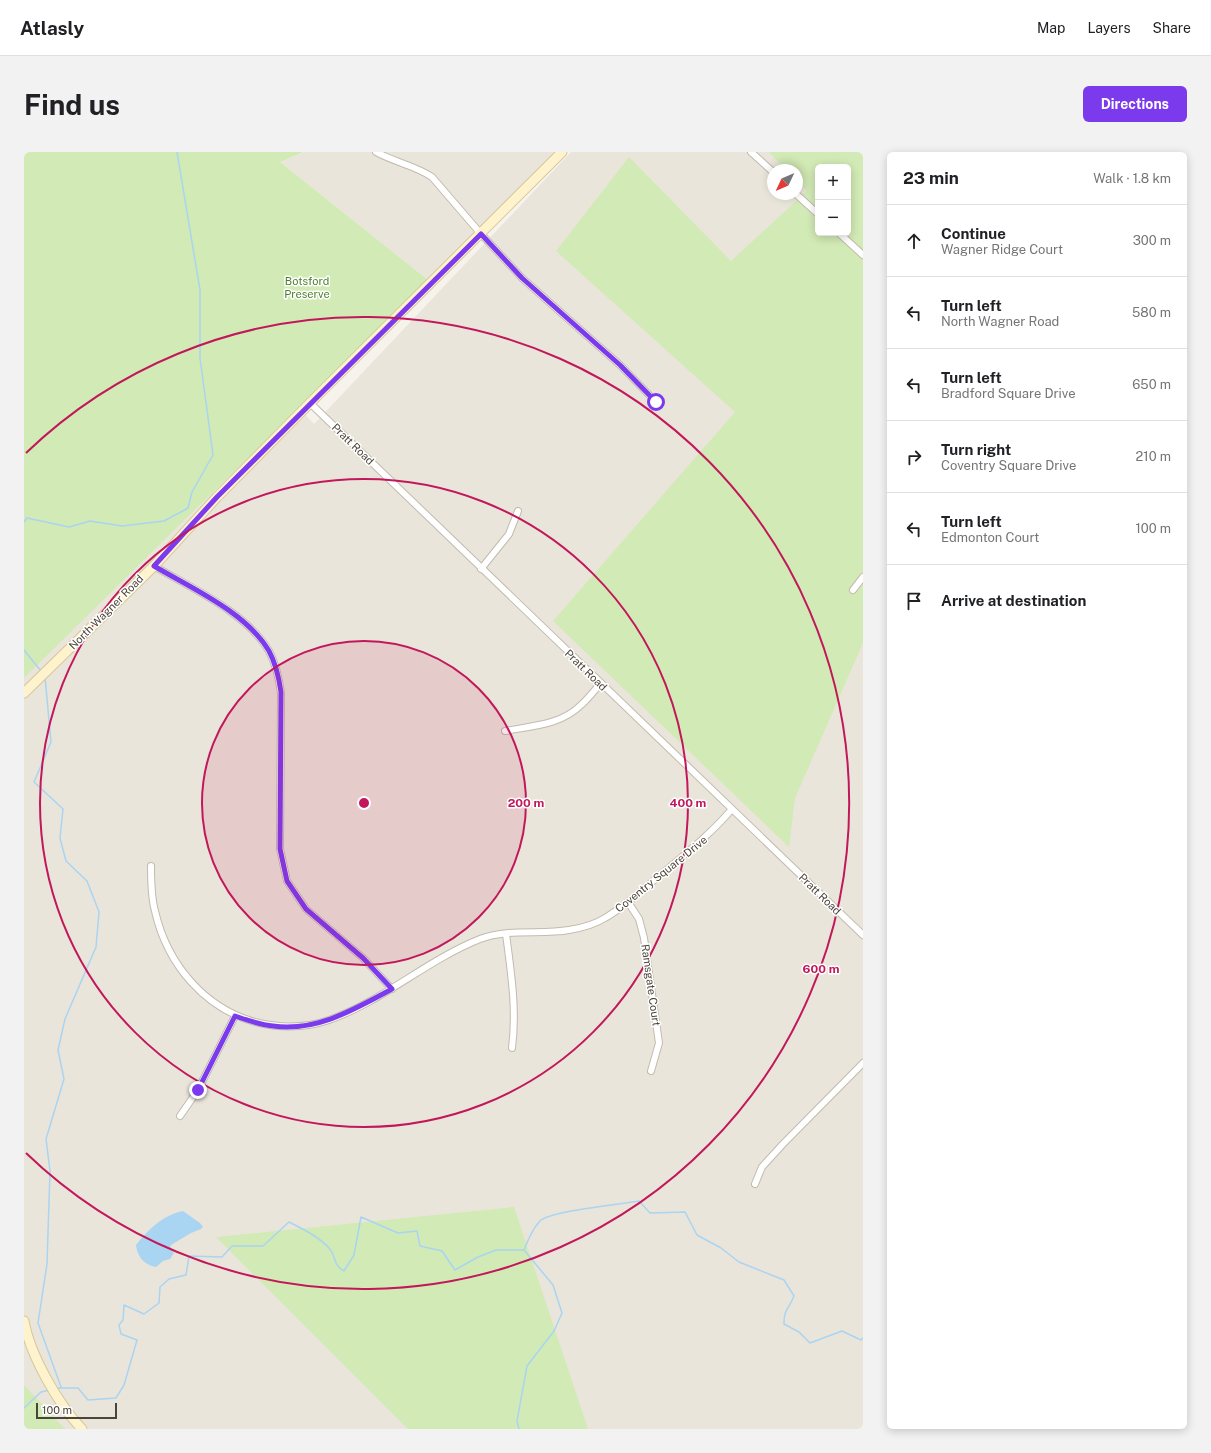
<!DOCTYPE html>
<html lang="en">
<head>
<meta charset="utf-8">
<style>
	body { margin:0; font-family:"Public Sans",sans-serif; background:#f2f2f2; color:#202124 }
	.controls { position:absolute; right:12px; top:12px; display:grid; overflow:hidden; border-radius:6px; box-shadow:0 2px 10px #0003 }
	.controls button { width:36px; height:36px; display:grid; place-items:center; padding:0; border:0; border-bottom:1px solid #e0e0e0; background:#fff; color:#202124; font:20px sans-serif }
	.compass { position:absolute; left:743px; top:12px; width:36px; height:36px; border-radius:50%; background:#fff; box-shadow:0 2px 10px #0003; rotate:226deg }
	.scale { position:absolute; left:12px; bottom:10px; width:81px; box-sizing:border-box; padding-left:4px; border:2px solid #4b4439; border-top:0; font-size:11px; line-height:14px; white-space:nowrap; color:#4b4439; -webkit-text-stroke:3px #fff; paint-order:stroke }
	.stop { position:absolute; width:12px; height:12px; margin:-9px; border:3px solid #7c3aed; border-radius:50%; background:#fff }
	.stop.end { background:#7c3aed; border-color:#fff; box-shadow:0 1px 4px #0008 }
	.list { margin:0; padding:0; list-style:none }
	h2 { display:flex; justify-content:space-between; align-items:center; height:52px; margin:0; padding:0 16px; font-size:17px }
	h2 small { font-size:13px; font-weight:400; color:#757577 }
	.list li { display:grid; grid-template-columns:26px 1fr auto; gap:12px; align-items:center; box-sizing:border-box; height:72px; padding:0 16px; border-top:1px solid #e0e0e0 }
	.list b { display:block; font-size:15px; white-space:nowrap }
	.list p { margin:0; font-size:13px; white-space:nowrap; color:#757577 }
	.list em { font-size:13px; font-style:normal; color:#757577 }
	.icon { flex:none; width:22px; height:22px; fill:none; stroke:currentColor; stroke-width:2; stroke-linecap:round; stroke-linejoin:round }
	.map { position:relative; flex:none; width:839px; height:1277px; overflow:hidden; border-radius:6px }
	header { display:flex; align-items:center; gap:24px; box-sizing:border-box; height:56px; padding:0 20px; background:#fff; border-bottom:1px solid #e0e0e0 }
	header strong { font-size:19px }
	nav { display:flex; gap:22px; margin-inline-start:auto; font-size:14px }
	.intro { display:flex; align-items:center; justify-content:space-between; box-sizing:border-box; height:96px; padding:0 24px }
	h1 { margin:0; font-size:28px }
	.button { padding:10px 18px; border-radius:6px; background:#7c3aed; color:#fff; font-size:14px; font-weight:700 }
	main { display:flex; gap:24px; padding:0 24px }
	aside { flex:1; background:#fff; border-radius:6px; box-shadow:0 2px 10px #0003 }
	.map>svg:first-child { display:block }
	.residential { fill:#eae5da; fill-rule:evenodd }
	.green { fill:#d2eab5; fill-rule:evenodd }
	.water { fill:#a9d4f2 }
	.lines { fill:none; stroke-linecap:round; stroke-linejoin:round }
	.stream { stroke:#a9d4f2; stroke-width:1.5 }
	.street-casing { stroke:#c2bbae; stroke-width:8 }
	.secondary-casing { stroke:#d6c79b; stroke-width:11 }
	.street { stroke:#fff; stroke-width:6 }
	.secondary { stroke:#fff3cd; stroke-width:9 }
	.route { stroke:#7c3aed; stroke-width:5 }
	.ring { fill:none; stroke:#c2185b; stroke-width:2 }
	.labels { text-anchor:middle; stroke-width:3; stroke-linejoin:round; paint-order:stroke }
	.park-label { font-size:11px; fill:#4a7f2a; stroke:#fff }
	.street-label { font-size:11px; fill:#4b4439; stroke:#fff }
	.centre { fill:#c2185b; stroke:#fff; stroke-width:2 }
	.ring-label { font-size:12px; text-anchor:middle; font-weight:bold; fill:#c2185b; stroke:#fff; stroke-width:3; stroke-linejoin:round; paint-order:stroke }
</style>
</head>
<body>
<header>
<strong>Atlasly</strong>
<nav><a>Map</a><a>Layers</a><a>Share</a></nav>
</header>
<div class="intro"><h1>Find us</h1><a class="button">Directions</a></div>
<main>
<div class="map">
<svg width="839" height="1277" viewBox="0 0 839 1277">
	<rect width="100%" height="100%" fill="#f6f3ec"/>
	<path class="residential" d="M281,0H531L404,128L256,10Z
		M547,0H839V1277H0V78L70,41L290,272ZM794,15H824V81H794ZM749,18H773V42H749Z"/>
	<path class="green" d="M0,0H280L256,10L404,128L0,526Z
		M745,0H839V491L771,646L765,695L529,469L711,260L532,99L605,5L707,109L783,39L773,29V18H762ZM794,15H824V81H794Z
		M490,1055L564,1277H384L192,1085Z
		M0,1233L41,1277H0Z"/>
	<path class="water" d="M159,1059L176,1071L179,1075L177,1077L167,1081L147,1093L146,1097L150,1101L146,1107L139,1109L132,1115C120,1113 113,1104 112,1093C125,1077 139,1063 159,1059Z"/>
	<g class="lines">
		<path class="stream" d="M0,370L3,366L45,375L66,369L98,374L140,369L164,356L168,340L189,303L176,206V138L153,0
			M0,498L17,519
			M21,525L27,590L10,630L39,657L36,686L42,709L63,729L75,760L72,795L41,867L34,898L40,927L22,987L26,1019L23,1112L14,1171L37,1235
			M500,1098C504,1088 508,1077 516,1069C526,1059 598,1052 615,1049L626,1061L661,1060L673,1083L697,1096L715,1110L760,1128L770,1144C765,1157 760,1156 760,1172L775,1180L786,1191L818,1179L837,1188L839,1186
			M33,1236H54L64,1248L92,1246L100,1233L113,1188L97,1182L95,1173L99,1168L100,1153L120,1162L135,1151L136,1135L145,1127L162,1123L165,1104L198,1105L208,1094H239L265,1070C279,1077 295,1085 305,1096C313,1105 308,1112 320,1119L330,1103L337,1065L374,1081L393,1079L396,1094L418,1099L431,1118L454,1105L472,1098H500
			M0,1256L17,1240L26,1238
			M495,1277L493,1269L503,1214L530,1179L538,1161L529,1133L500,1098"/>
		<defs>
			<path id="street" d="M352,0C370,10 392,14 408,25L457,82L498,126L596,213L632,250
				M727,0L749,20
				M772,42L794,62
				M815,81L839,103
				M286,251L839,783
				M130,414C167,436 222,460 245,499C252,512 255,526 257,541L256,697L263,729L282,757L339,806L368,837
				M457,417L485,382L494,359
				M829,438L839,425
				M481,579C508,574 537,573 557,553C564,547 570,539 576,532
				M127,714C127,729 127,745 131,759C143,812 181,858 235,871C258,876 282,876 305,868C359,849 403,808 456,787C484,776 517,783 545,778C557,776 570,773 581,766C600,755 617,739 634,725C660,703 686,683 708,657
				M604,750L615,767L620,786L635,891L627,919
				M482,782C487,821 493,857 488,896
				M156,964L174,938L211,864
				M731,1032L738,1015L759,992L839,911"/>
			<path id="secondary" d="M0,541L130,414L193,345L286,251L538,0
				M0,1169C6,1203 34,1252 58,1277"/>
		</defs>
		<use href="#street" class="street-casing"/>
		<use href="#secondary" class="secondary-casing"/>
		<use href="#street" class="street"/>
		<use href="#secondary" class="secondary"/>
	</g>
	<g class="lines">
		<path class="route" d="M174,938L211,864C223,868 236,873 249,874C293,880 331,857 368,837L339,806L282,757L263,729L256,697L257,540C255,526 252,512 245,499C222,460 167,436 130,414L193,345L457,82L498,126L596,213L632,250"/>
	</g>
	<circle cx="340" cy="651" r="162" fill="#c2185b" fill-opacity=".12"/>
	<g class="ring">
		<circle cx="340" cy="651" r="162"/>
		<circle cx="340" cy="651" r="324"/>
		<path d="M2 301A486 486 0 1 1 2 1001"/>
	</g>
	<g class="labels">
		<g class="park-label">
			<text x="283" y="133">Botsford<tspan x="283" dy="13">Preserve</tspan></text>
		</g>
		<g class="street-label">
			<text transform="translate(329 292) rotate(44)" y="4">Pratt Road</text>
			<text transform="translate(82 460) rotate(-45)" y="4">North Wagner Road</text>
			<text transform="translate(562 518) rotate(44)" y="4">Pratt Road</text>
			<text transform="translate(637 722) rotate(-39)" y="4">Coventry Square Drive</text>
			<text transform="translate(796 742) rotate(44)" y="4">Pratt Road</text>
			<text transform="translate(627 833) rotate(82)" y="4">Ramsgate Court</text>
		</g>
	</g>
	<circle cx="340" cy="651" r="6" class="centre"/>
	<g class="ring-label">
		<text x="502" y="655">200 m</text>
		<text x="664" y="655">400 m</text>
		<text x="797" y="821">600 m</text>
	</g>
</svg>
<div class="controls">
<button>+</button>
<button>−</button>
</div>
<svg class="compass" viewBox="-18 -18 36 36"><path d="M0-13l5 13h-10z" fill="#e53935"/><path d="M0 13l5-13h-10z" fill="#757577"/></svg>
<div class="scale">100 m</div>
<div class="stop" style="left:632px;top:250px"></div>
<div class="stop end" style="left:174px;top:938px"></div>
</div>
<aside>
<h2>23 min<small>Walk · 1.8 km</small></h2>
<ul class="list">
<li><svg class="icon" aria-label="ahead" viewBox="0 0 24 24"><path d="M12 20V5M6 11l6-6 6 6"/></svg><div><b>Continue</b><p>Wagner Ridge Court</p></div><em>300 m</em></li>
<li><svg class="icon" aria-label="left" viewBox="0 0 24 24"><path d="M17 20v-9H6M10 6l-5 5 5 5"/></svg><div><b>Turn left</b><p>North Wagner Road</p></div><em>580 m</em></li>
<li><svg class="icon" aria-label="left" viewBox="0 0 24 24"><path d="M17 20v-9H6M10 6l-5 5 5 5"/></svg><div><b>Turn left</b><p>Bradford Square Drive</p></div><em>650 m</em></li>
<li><svg class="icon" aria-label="right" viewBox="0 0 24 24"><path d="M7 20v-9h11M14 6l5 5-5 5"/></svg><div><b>Turn right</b><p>Coventry Square Drive</p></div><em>210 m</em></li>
<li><svg class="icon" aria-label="left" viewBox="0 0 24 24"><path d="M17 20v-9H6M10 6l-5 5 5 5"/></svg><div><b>Turn left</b><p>Edmonton Court</p></div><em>100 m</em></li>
<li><svg class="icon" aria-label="arrive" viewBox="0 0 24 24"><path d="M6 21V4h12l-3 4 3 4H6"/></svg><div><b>Arrive at destination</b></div></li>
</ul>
</aside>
</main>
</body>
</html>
